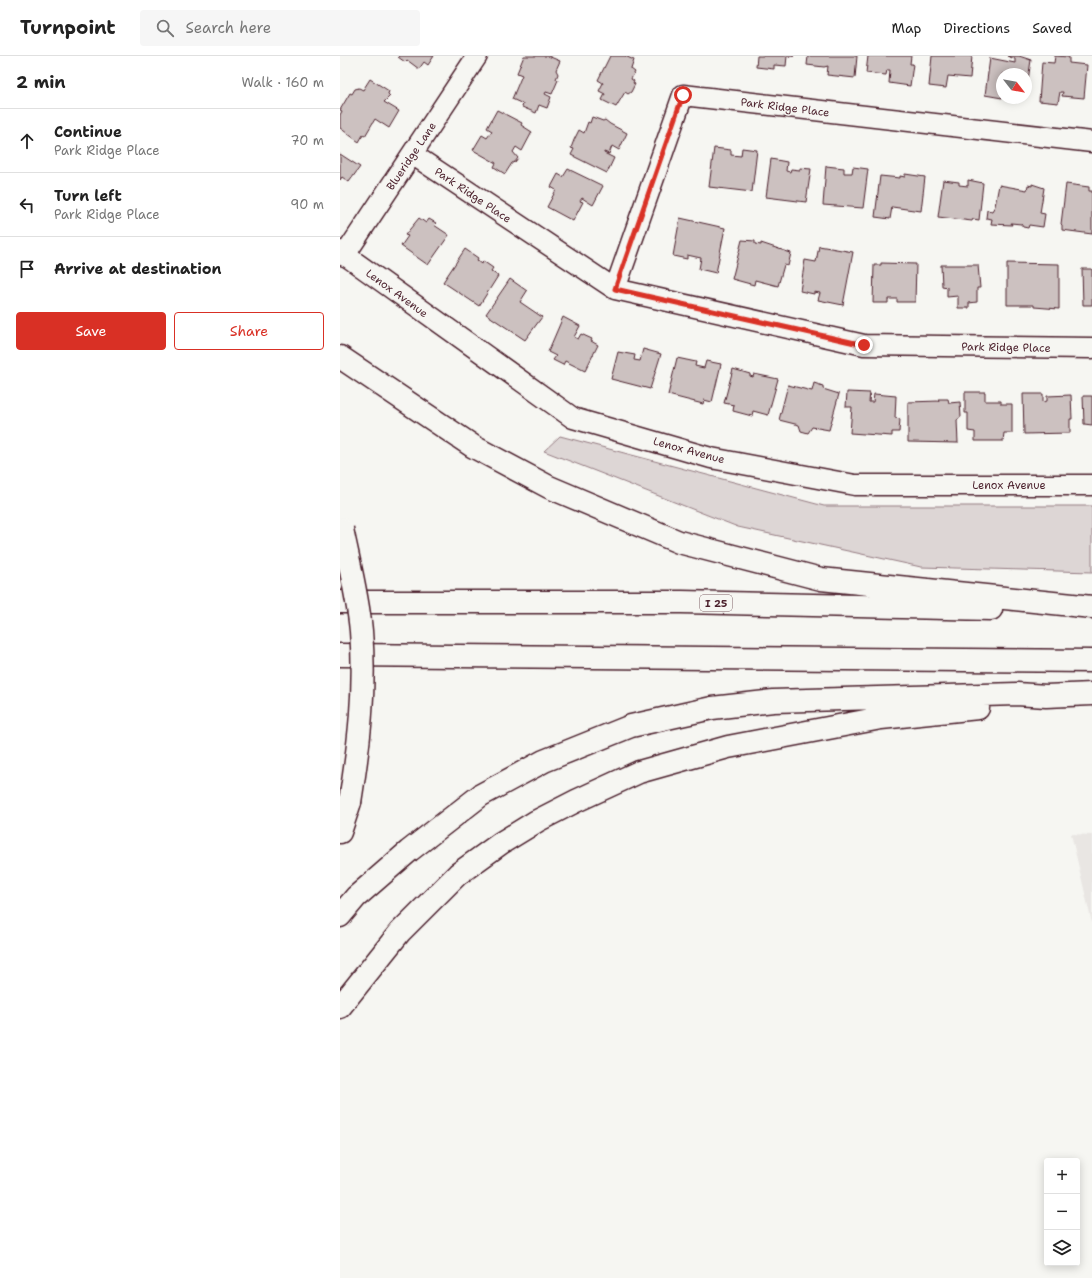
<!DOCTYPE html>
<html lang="en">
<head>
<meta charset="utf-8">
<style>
	body { margin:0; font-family:"Shantell Sans",sans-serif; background:#f6f6f6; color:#222 }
	.controls { position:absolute; right:12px; bottom:12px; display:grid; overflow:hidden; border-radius:4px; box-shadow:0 2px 10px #0003 }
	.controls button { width:36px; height:36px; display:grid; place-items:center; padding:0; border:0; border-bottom:1px solid #e0e0e0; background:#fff; color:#222; font:20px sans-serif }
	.compass { position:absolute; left:656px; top:12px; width:36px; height:36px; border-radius:50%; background:#fff; box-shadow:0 2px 10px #0003; rotate:121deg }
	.stop { position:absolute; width:12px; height:12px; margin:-9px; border:3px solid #d93025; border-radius:50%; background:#fff }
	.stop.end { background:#d93025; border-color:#fff; box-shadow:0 1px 4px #0008 }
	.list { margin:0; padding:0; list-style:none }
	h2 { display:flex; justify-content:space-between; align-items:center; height:52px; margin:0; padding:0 16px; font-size:17px }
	h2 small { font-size:13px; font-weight:400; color:#767676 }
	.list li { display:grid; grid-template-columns:26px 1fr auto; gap:12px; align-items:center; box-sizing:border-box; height:64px; padding:0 16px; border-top:1px solid #e0e0e0 }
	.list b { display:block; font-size:15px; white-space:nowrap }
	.list p { margin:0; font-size:13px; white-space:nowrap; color:#767676 }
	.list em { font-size:13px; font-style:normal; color:#767676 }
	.actions { display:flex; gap:8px; padding:12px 16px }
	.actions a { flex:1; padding:9px 0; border:1px solid #d93025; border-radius:4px; text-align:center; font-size:14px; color:#d93025 }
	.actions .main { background:#d93025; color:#fff }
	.icon { flex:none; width:22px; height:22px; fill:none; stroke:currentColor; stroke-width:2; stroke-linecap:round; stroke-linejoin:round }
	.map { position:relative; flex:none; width:752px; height:1222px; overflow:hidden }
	header { display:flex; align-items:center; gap:24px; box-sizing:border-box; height:56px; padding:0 20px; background:#fff; border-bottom:1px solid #e0e0e0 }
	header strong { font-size:19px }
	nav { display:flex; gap:22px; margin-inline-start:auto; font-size:14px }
	.search { width:280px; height:36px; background:#f6f6f6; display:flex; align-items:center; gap:10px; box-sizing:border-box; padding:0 14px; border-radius:4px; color:#767676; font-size:15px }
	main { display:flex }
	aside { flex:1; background:#fff }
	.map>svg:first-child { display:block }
	.built { fill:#e9e6e3 }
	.green { fill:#ddd6d5; stroke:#947a80 }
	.building { fill:#ccc1c0; stroke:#4a1f2b }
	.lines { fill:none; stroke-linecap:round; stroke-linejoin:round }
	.minor-casing { stroke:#4a1f2b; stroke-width:23 }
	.tertiary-casing { stroke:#4a1f2b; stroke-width:25 }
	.motorway-casing { stroke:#4a1f2b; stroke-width:25 }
	.minor { stroke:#f6f6f2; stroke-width:20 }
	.tertiary { stroke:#f6f6f2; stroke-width:22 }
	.motorway { stroke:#f6f6f2; stroke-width:22 }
	.motorway-bridge-casing { stroke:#4a1f2b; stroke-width:25; stroke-linecap:butt }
	.motorway-bridge { stroke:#f6f6f2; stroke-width:22 }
	.route { stroke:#d93025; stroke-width:5 }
	.labels { text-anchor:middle; stroke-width:3; stroke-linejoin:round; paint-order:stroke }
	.shield { fill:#f6f6f2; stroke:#7e6067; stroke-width:1 }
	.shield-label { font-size:10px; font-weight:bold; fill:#4a1f2b }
	.street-label { font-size:11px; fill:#4a1f2b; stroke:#f6f6f2 }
</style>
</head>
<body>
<header>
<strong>Turnpoint</strong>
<div class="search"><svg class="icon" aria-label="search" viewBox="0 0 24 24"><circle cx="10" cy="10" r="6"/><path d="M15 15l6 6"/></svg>Search here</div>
<nav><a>Map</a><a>Directions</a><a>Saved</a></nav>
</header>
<main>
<aside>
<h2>2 min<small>Walk · 160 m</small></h2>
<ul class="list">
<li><svg class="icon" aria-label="ahead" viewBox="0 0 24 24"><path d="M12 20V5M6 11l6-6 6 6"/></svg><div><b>Continue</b><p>Park Ridge Place</p></div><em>70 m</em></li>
<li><svg class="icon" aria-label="left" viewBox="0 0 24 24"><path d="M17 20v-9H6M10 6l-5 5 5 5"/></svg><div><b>Turn left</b><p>Park Ridge Place</p></div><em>90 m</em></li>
<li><svg class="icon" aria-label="arrive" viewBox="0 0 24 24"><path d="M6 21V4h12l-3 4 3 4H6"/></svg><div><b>Arrive at destination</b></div></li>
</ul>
<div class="actions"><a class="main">Save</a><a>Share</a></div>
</aside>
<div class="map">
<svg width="752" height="1222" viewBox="0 0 752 1222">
	<rect width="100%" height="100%" fill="#f6f6f2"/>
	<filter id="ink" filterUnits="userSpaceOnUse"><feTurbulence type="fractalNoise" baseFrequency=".025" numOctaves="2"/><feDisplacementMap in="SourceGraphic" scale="8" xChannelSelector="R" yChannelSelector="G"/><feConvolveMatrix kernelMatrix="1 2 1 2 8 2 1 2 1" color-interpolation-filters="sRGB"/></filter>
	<g filter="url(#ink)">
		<path class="built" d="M731,778L752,779V867Z"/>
		<path class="green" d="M220,380L484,450H752V516L581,511L398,471L204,395Z"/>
		<path class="building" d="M59,0H94L88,9L84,6L79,13L67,4L65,6L58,1Z
			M184,0H208L220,5L216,14L218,18L216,23L218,24L212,38L206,36L205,38L211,41L207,52L199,49L196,57L182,51L183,48L172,43L182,19L177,17Z
			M270,0H285L294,4L291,13L295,16L291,23L294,25L293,27L295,28L291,36L288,38L285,36L276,51L262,44L265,38L259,35L263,27L258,24Z
			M417,0H454H447L446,10L434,9V13L416,11Z
			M468,0H517L515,22L487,19L488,10L484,11L467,9Z
			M528,0H571L570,8H573L570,30L549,27L550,14H547L546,19L526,17Z
			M592,0H632L630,22L608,20L606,32L589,30Z
			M667,0H679L691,4L686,38V18H662V42L645,39L650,2L675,7V3Z
			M715,0L729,1V7L747,9L744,42L722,40L723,36H720L718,47L699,45L702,6L714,7Z
			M30,23L49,35L48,38L50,40L44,46L59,55L49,72L35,63L25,80L23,79L19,86L0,72V59L2,55L0,54L10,37L12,38L15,33L19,32L23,34Z
			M157,54L182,67L181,69L192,76L182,95L176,91L173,96L178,102L175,106L172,107L165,118L154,111L156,107L133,94L142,79L147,82L152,75L147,72Z
			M252,61L263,65L265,64L270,68L287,77L279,94L272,90L269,98L264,96V97L274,102L267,117L231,99L234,93L231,92L234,84L239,74L244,77L248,66L250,67Z
			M374,92L391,94V99L401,100L402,92L417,94L412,136L369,131Z
			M0,98L20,111L9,126L2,121L0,124Z
			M431,103L447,106L446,115L450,116L451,113L460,114V112L471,113L466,146L426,141Z
			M486,110L504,112V117H512L513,111L528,113L523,152L483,149Z
			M228,113L263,130L253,149L242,142L240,145L243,146L233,165L207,151L216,134L211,131L218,118L223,121Z
			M565,118L585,121L581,155L552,151L550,163L535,161L540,120L560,122V120L565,121Z
			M603,124L619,126V129L628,130V124L643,127L639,164L633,163L632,165L598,161Z
			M692,128L704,132L700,157L705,158L703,171L689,169L688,172L683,171L681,168L671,167L672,169L651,168L652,163L646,162L647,154L652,155L655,150L659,129L687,134L688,129L692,130Z
			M726,128L749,131V135H752V178L722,174V169L721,168Z
			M79,162L86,167L89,163L96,167L94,169L109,179L88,209L61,190L68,180L65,179Z
			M340,162L385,172L376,217L359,213L361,202L347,199V203L333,200Z
			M402,184L415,185V188L421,189V187L451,197L448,210L444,209L438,230L415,224L414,229L392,223Z
			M479,190L513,196L503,249L478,244L480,237L474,236V238L460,235L465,204L476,206Z
			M125,193L138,202L137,204L142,208L143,205L153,212L151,215L158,220L139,250L103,226Z
			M541,207L576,208L575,246H557V243H548V247H533L534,209H541Z
			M667,207L719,208V253L694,251V249H667Z
			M601,209H638L640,232H637V246L629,247V252H618V240L607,241V231L602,230Z
			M742,213H752V249H743Z
			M170,223L187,235L180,246L202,261L185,284L146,258Z
			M223,261L240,270L234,281L238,283L241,278L252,283L251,285L258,289L245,315L225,305L223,309L213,304L216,300L208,296Z
			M303,293L321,298L310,333L271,323L278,296L295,299L294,304L300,305Z
			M337,302L356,306L355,310L364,312L366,305L381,308L372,346L364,344L363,348L328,339Z
			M393,313L410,318V320L413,321L414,318L438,323L428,359L413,355L412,360L393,355L394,349L384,347Z
			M474,327L483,330V333L499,338L489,374L472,371L468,377L461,375L459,369L439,364L448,329L472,335Z
			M507,336L530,337L529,346H533L534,338L556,340L555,362L560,363L559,376H552V380L510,377L512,351H506Z
			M625,336H645V345H661V348H672V377H664L663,385H635V376L628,375V357H625Z
			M683,338H703V346L707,345V340L731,339L732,363H730V377L684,378Z
			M743,340H752V369L744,368Z
			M598,343H608L609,347L620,346L621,361L617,364L618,387L568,386V346L599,345Z"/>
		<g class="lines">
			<defs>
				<path id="minor" d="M137,0L5,199L233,362L371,402L515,429H752
					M72,98L275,233L524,289L752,292
					M275,233L343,39L752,86"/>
				<path id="tertiary" d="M0,196L5,199"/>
				<path id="motorway" d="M0,301L134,391L209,431L339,486L481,523L752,551
					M0,546H342L651,553
					M0,599L752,605
					M0,776L10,746
					M0,860L16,841L69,795L141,739L204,705L291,670L372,652L433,645L677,638L706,640L752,638
					M0,951L60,876L118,818L161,787L197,765L236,745L299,716L388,691L541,662L638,652"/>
			</defs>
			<use href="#minor" class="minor-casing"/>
			<use href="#tertiary" class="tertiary-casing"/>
			<use href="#motorway" class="motorway-casing"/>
			<use href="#minor" class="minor"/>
			<use href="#tertiary" class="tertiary"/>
			<use href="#motorway" class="motorway"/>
			<defs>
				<path id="motorway-bridge" d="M2,473C9,507 18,541 21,575C26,633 19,689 10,746"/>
			</defs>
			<use href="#motorway-bridge" class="motorway-bridge-casing"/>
			<use href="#motorway-bridge" class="motorway-bridge"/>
		</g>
	</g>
	<g class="lines" filter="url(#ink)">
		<path class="route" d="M343,39L275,233L524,289"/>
	</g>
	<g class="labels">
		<rect class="shield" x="360" y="539" width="32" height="16" rx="3"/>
		<g class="shield-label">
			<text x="376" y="551">I 25</text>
		</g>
		<g class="street-label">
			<text transform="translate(445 51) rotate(7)" y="4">Park Ridge Place</text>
			<text transform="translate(71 100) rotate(-56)" y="4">Blueridge Lane</text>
			<text transform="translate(133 139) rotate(34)" y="4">Park Ridge Place</text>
			<text transform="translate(57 237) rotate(36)" y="4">Lenox Avenue</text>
			<text transform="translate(666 291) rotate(1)" y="4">Park Ridge Place</text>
			<text transform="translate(349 394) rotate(15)" y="4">Lenox Avenue</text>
			<text x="669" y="433">Lenox Avenue</text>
		</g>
	</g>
</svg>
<div class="controls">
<button>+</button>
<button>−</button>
<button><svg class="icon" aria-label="layers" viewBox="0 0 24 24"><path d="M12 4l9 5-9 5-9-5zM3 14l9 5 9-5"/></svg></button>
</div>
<svg class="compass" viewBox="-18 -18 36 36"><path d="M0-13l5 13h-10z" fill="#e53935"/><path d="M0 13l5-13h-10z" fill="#767676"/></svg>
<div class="stop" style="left:343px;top:39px"></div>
<div class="stop end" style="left:524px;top:289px"></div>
</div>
</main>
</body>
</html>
